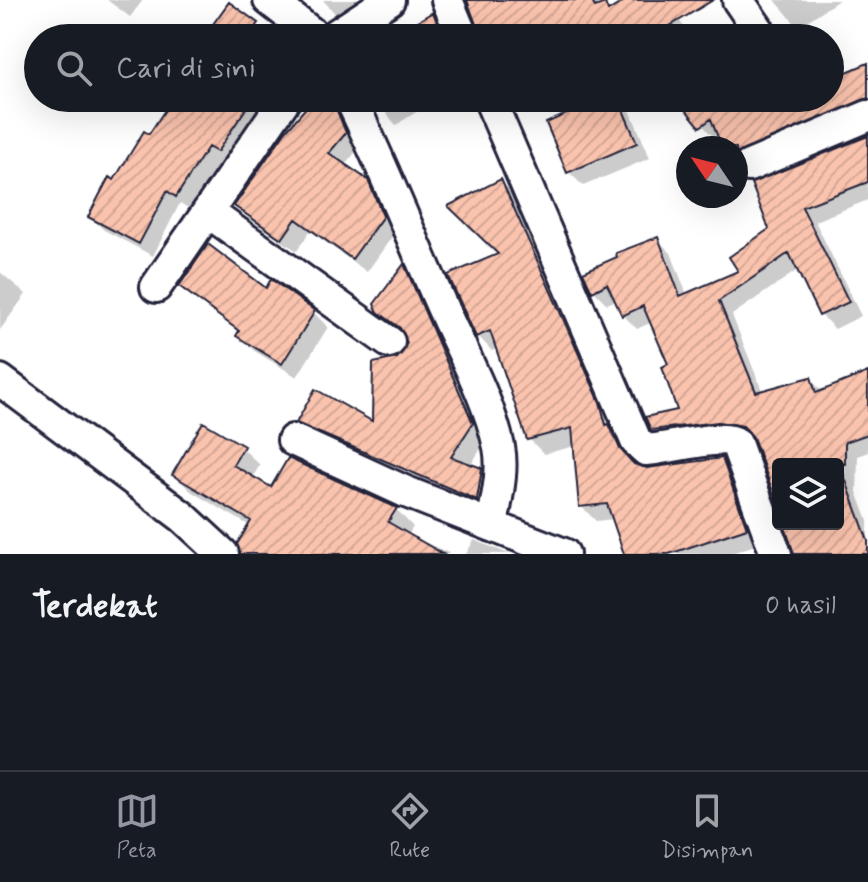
<!DOCTYPE html>
<html lang="id">
<head>
<meta charset="utf-8">
<style>
	body { margin:0; font-family:Mynerve,sans-serif; background:#242831; color:#f1f3f6 }
	.controls { position:absolute; right:24px; bottom:24px; display:grid; overflow:hidden; border-radius:8px; box-shadow:0 8px 32px #0002 }
	.controls button { width:72px; height:72px; display:grid; place-items:center; padding:0; border:0; border-bottom:2px solid #363941; background:#171b24; color:#f1f3f6; font:40px sans-serif }
	.compass { position:absolute; left:676px; top:136px; width:72px; height:72px; border-radius:50%; background:#171b24; box-shadow:0 8px 32px #0002; rotate:305deg }
	.list { margin:0; padding:0; list-style:none }
	h2 { display:flex; justify-content:space-between; align-items:center; height:104px; margin:0; padding:0 32px; font-size:34px }
	h2 small { font-size:26px; font-weight:400; color:#9ea1a6 }
	.icon { flex:none; width:44px; height:44px; fill:none; stroke:currentColor; stroke-width:2; stroke-linecap:round; stroke-linejoin:round }
	.map { position:relative; flex:none; width:868px; height:554px; overflow:hidden }
	.search { position:absolute; background:#171b24; box-shadow:0 8px 32px #0002; left:24px; right:24px; top:24px; height:88px; display:flex; align-items:center; gap:20px; box-sizing:border-box; padding:0 28px; border-radius:44px; color:#9ea1a6; font-size:30px }
	.sheet { height:216px; background:#171b24 }
	nav { display:flex; justify-content:space-around; align-items:center; box-sizing:border-box; height:112px; border-top:2px solid #363941; background:#171b24; font-size:22px; color:#9ea1a6 }
	nav a { display:grid; justify-items:center; gap:4px }
	nav .on { color:#9495a2 }
	.map>svg:first-child { display:block }
	.shadow { fill:#0003 }
	.building { fill:url(#building-hatch); stroke:#22223b; stroke-width:2 }
	.lines { fill:none; stroke-linecap:round; stroke-linejoin:round }
	.street-casing { stroke:#22223b; stroke-width:36 }
	.street { stroke:#fff; stroke-width:30 }
</style>
</head>
<body>
<div class="map">
<svg width="868" height="554" viewBox="0 0 868 554">
	<defs>
		<pattern id="building-hatch" width="6" height="6" patternUnits="userSpaceOnUse" patternTransform="scale(2)"><rect width="6" height="6" fill="#fac3ad"/><path d="M-1 1l2-2M0 6l6-6M5 7l2-2" fill="none" stroke="#d6a796"/></pattern>
	</defs>
	<rect width="100%" height="100%" fill="#fff"/>
	<filter id="ink" filterUnits="userSpaceOnUse"><feTurbulence type="fractalNoise" baseFrequency=".0125" numOctaves="2"/><feDisplacementMap in="SourceGraphic" scale="16" xChannelSelector="R" yChannelSelector="G"/><feConvolveMatrix kernelMatrix="1 2 1 2 8 2 1 2 1" color-interpolation-filters="sRGB"/></filter>
	<g filter="url(#ink)">
		<path class="shadow" d="M107,0H143L130,17Z
			M323,0H369L340,19Z
			M469,0H595L600,8L604,6L610,12L630,0H663L692,37L482,38Z
			M775,0H839L798,27Z
			M432,15L450,38H397Z
			M256,25L270,38H211Z
			M868,65V118L736,169V148H725L720,135L715,139L679,98H830V80Z
			M175,98H253L266,111L231,164L223,158L190,209L180,203L153,256L104,230L90,217Z
			M317,98H354L359,148L344,166L382,197L396,231L367,272L310,231L297,251L251,220L237,206Z
			M373,98H438L396,125Z
			M574,98H639L627,103L650,158L583,186L568,171L579,111Z
			M868,179V200L815,221L861,316L835,329L821,315L799,269L732,315L763,393L810,379L823,392L868,375V452L858,456L857,492L868,521V554H794L786,524H838V464H778V502L752,437L736,435L667,443L653,429L680,412L671,365L652,322L637,329L623,315L617,300L607,304L593,290L657,239L671,253L687,295L741,272L772,230L754,184Z
			M501,182L516,196L634,466L647,470L722,460L737,475L761,543L729,554H626L614,519L596,521L581,506L575,446L544,454L529,439L498,348L492,351L478,336L501,254Z
			M404,267L418,281L487,439L470,466L481,470L497,485L492,514L313,437L298,422L374,424L398,360L409,343L404,333L380,311Z
			M0,272L26,294L0,330Z
			M181,285L266,291L314,313L328,327L297,377L253,350L240,333Z
			M242,448L260,465L252,478L272,490L396,509L413,527L408,535L451,554H242L250,526L192,492L174,475Z
			M474,540L509,554H466Z"/>
		<path class="building" d="M467,0H591L595,7L605,3L608,11L626,0H713L650,38H481Z
			M229,2L258,23L247,38H203Z
			M433,12L443,38H390Z
			M868,63V98L736,154V148H722L711,119L700,127L676,98H830V79Z
			M173,98H253L217,152L208,147L176,197L167,191L139,244L88,217L109,177L114,180L144,131L149,134Z
			M314,98H332L346,133L329,153L368,180L383,216L352,259L296,219L282,239L234,206L285,132Z
			M573,98H618L637,143L567,173L546,123L576,110Z
			M868,136V182L802,207L849,302L819,316L789,253L719,301L756,392L811,377L816,393L868,372V434L845,442V464H778V506L753,437L743,426L718,422L651,430L645,417L677,410L662,367L668,364L643,306L622,316L607,284L592,292L583,272L617,257L616,253L658,237L680,296L738,271L729,257L769,229L751,183Z
			M501,179L600,402L606,425L609,424L620,449L634,464L647,468L722,458L747,528L669,554H624L607,504L579,507L572,428L527,440L490,331L476,337L448,275L498,254L448,206Z
			M208,244L266,288L271,279L315,311L282,364L236,336L239,331L179,286Z
			M404,264L473,423L451,457L482,468L477,500L296,423L315,389L372,421L373,363L397,358L407,343L400,328L378,312L374,304Z
			M203,422L244,446L233,465L271,487L288,458L397,508L388,522L443,554H240L237,544L251,521L172,475Z
			M841,467L868,541V554H794L784,524H838V468Z"/>
		<g class="lines">
			<defs>
				<path id="street" d="M269,0L318,38
					M447,0L463,38
					M738,0L764,38
					M331,38L389,0
					M350,98C382,164 409,232 439,300C459,347 488,396 499,447C504,472 496,500 492,526
					M489,98L636,441L646,450C667,449 723,433 736,443L776,554
					M749,166L868,116
					M208,212L389,342
					M156,287L286,98
					M0,380L183,517L223,554
					M293,440L406,492L564,554"/>
			</defs>
			<use href="#street" class="street-casing"/>
			<use href="#street" class="street"/>
		</g>
	</g>
</svg>
<div class="controls">
<button><svg class="icon" aria-label="layers" viewBox="0 0 24 24"><path d="M12 4l9 5-9 5-9-5zM3 14l9 5 9-5"/></svg></button>
</div>
<svg class="compass" viewBox="-18 -18 36 36"><path d="M0-13l5 13h-10z" fill="#e53935"/><path d="M0 13l5-13h-10z" fill="#9ea1a6"/></svg>
<div class="search"><svg class="icon" aria-label="search" viewBox="0 0 24 24"><circle cx="10" cy="10" r="6"/><path d="M15 15l6 6"/></svg>Cari di sini</div>
</div>
<section class="sheet">
<h2>Terdekat<small>0 hasil</small></h2>
<ul class="list">
</ul>
</section>
<nav>
<a class="on"><svg class="icon" aria-label="map" viewBox="0 0 24 24"><path d="M3 6l6-2 6 2 6-2v14l-6 2-6-2-6 2zM9 4v14M15 6v14"/></svg>Peta</a>
<a><svg class="icon" aria-label="directions" viewBox="0 0 24 24"><path d="M12 3l9 9-9 9-9-9zM9 14v-3h6M13 9l2 2-2 2"/></svg>Rute</a>
<a><svg class="icon" aria-label="saved" viewBox="0 0 24 24"><path d="M7 4h10v16l-5-4-5 4z"/></svg>Disimpan</a>
</nav>
</body>
</html>
